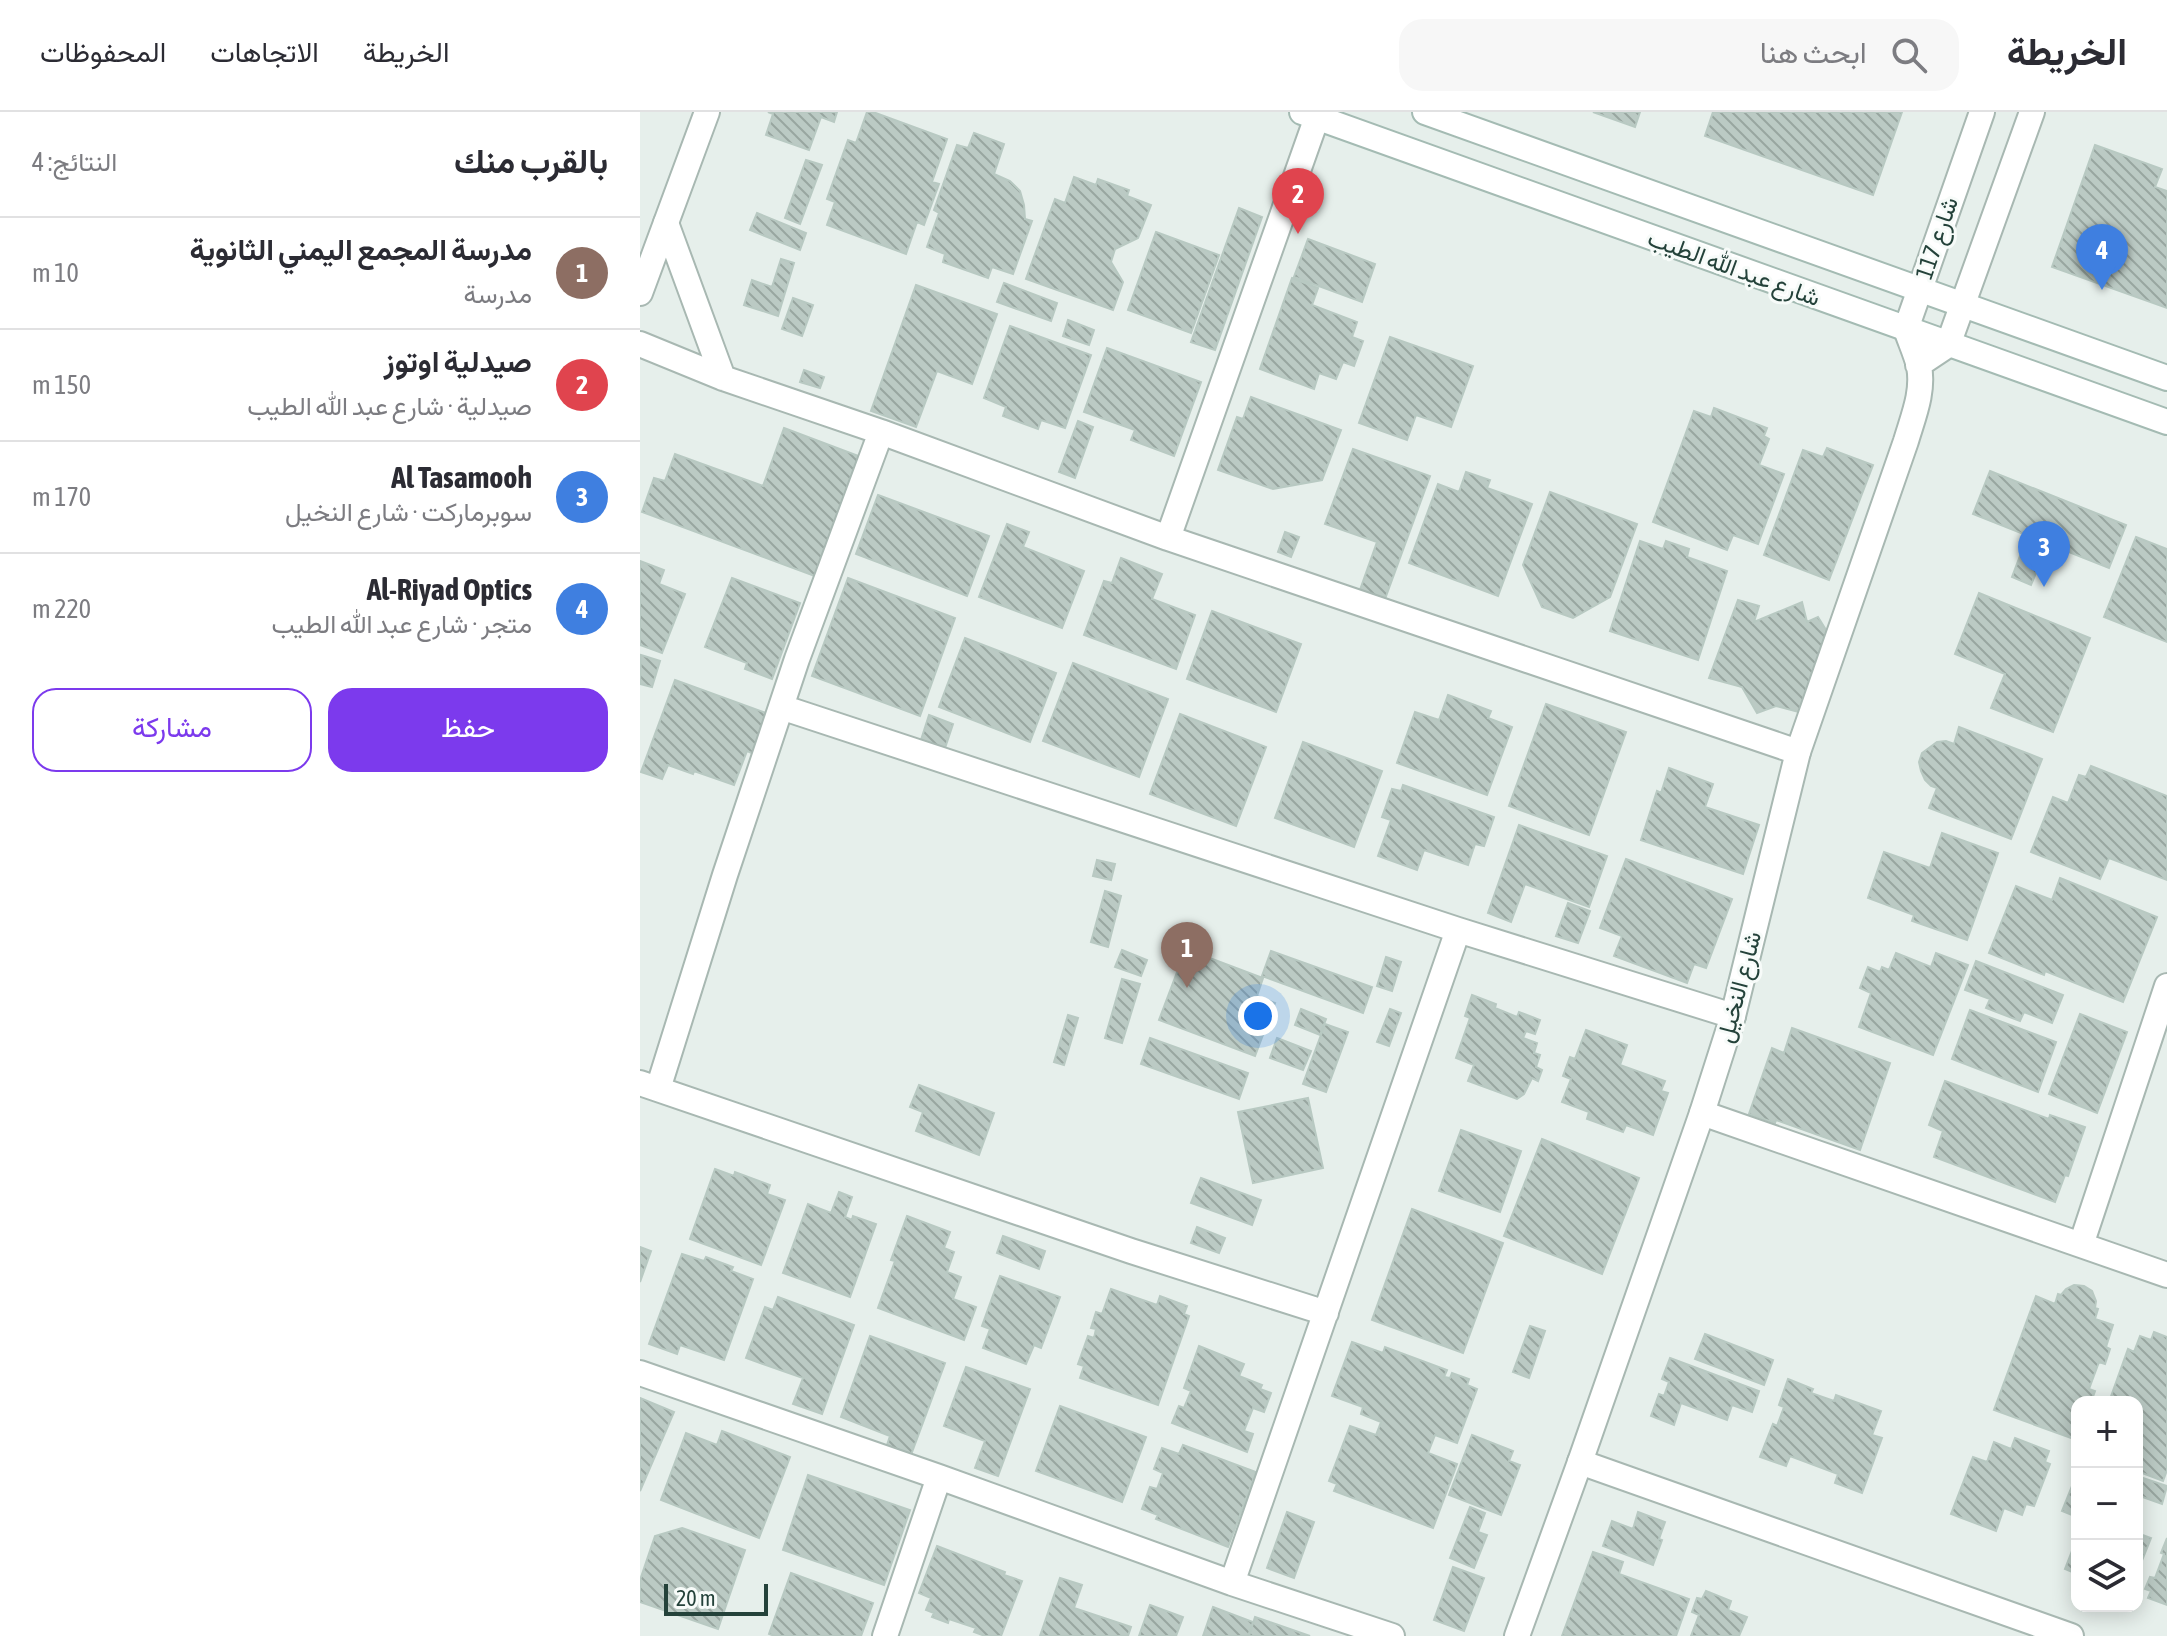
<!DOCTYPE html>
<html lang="ar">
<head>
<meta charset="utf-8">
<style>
	body { margin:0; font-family:"Asap Condensed",Vazirmatn,sans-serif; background:#f7f7f7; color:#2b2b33; direction:rtl }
	.controls { position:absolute; right:24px; bottom:24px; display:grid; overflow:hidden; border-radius:16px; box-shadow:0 4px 20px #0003 }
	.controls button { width:72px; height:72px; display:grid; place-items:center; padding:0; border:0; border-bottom:2px solid #e1e1e2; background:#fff; color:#2b2b33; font:40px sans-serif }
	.scale { position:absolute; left:24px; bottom:20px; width:104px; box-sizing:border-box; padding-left:8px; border:4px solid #24423a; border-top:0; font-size:22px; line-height:28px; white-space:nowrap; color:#24423a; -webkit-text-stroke:6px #f7fbf9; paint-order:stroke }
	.you { position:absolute; left:618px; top:904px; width:28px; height:28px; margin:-20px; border:6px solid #fff; border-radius:50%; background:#1a73e8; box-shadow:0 0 0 12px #1a73e833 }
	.badge { display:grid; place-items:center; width:52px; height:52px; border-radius:50%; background:#7c3aed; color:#fff; font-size:26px; font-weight:700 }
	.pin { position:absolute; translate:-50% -66px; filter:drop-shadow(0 2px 4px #0008) }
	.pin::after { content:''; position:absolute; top:42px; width:28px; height:24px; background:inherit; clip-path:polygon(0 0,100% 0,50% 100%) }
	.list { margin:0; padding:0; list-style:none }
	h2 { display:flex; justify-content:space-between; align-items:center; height:104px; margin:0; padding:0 32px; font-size:34px }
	h2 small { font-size:26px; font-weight:400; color:#7c7c81 }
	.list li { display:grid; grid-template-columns:52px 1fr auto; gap:24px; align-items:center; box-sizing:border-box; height:112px; padding:0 32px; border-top:2px solid #e1e1e2 }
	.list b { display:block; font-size:30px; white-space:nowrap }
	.list p { margin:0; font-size:26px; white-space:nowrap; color:#7c7c81 }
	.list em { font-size:26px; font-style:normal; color:#7c7c81 }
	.actions { display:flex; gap:16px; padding:24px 32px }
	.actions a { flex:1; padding:18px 0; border:2px solid #7c3aed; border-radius:24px; text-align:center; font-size:28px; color:#7c3aed }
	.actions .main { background:#7c3aed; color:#fff }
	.icon { flex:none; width:44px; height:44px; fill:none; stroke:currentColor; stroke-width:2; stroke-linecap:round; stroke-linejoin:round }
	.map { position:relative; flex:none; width:1527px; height:1524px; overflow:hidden; direction:ltr }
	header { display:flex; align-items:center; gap:48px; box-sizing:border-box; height:112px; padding:0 40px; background:#fff; border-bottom:2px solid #e1e1e2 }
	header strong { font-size:38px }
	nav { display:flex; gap:44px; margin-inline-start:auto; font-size:28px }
	.search { width:560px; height:72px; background:#f7f7f7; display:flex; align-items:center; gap:20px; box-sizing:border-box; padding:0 28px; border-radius:24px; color:#7c7c81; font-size:30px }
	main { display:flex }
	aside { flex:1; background:#fff }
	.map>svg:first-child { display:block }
	.building { fill:url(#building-back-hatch); stroke:#b8c9c2; stroke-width:2 }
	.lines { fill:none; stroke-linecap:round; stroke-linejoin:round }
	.minor-casing { stroke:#a8b8b2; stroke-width:28 }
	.tertiary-casing { stroke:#a8b8b2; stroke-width:28 }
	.secondary-casing { stroke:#a4bbb3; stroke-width:28 }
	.minor { stroke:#fff; stroke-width:24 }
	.tertiary { stroke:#fff; stroke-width:24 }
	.secondary { stroke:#fff; stroke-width:24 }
	.labels { text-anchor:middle; stroke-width:6; stroke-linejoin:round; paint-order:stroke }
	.street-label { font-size:24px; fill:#24423a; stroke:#f7fbf9 }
</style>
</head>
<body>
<header>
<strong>الخريطة</strong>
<div class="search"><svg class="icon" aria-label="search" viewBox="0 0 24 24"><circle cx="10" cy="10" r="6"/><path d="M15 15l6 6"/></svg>ابحث هنا</div>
<nav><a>الخريطة</a><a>الاتجاهات</a><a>المحفوظات</a></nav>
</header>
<main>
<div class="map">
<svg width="1527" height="1524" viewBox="0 0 1527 1524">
	<defs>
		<pattern id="building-back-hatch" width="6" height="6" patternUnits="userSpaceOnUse" patternTransform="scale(2)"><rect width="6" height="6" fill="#bbcac4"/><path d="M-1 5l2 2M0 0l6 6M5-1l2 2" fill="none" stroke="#98a6a0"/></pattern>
	</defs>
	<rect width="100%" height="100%" fill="#e6efeb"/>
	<path class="building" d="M128,0H197L194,10L181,5L169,38L126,23L133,2Z
		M227,0H233L307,27L292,70L299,72L284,113L277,110L266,142L187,113L195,90L187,87L208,28L216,31Z
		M953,0H1000L995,15Z
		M1073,0H1262L1233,83L1065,24Z
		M334,21L364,32L354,62L370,69L380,79L384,93L385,107L392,109L373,162L352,155L348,166L303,150L305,142L287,135L299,101L294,98L317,33L328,36Z
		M1455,33L1522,57L1515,75L1527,79V196L1412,155Z
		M166,48L182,53L160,112L145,106Z
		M434,65L456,73L458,67L489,78L487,84L511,93L498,126L475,137L471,150L483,170L473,198L386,167L415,87L425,91Z
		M599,96L622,105L575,238L551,230Z
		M117,101L166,121L160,138L110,118Z
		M516,120L579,143L551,221L488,198Z
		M668,127L735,152L722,190L654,165Z
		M141,147L154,151L138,204L104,193L112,168L132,175Z
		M652,166L678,176L672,193L717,210L712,225L723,229L714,254L703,250L696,267L679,261L674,277L620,257Z
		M364,171L417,191L411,209L357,190Z
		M276,173L357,202L332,272L297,259L276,315L231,299Z
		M153,186L173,193L162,224L142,217Z
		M428,208L454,218L449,233L423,224Z
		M370,214L451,243L425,316L401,308L398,317L363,304L366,295L344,286Z
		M750,225L833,254L811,315L776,303L767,328L719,311Z
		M467,236L561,270L534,344L491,328L495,318L444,300Z
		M164,258L184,265L180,276L160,270Z
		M611,285L701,318L682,368L633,377L578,358L597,305L603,307Z
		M1074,296L1127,316L1124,324L1129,327L1119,353L1144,362L1118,432L1093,423L1087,438L1013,410L1054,299L1071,305Z
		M438,309L453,315L435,366L419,360Z
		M144,316L224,346L180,466L2,400L14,366L25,369L35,342L123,374Z
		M1187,336L1233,353L1189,468L1124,443L1163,338L1183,345Z
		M713,337L790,364L745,487L720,478L737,430L685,412Z
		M1350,359L1486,413L1469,456L1333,402Z
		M826,360L850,368L847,376L892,392L858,484L769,451L798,372L819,380Z
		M910,380L997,412L970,485L933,506L902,495L883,453Z
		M238,383L349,424L327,484L216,442Z
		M367,412L389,420L383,435L444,459L422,516L339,485Z
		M645,420L659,425L651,445L638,440Z
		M1496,425L1527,437V530L1464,505Z
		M1000,429L1023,437L1026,429L1049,437L1047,445L1087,459L1058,548L970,519Z
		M1383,436L1403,444L1391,473L1372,465Z
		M481,446L522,462L512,487L555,503L536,557L444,523L464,469L472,471Z
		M0,449L24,458L19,472L45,482L22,541L0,533Z
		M92,466L160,491L132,567L105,557L107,551L65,535Z
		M208,466L315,506L280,604L172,564Z
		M1339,481L1450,526L1413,620L1351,596L1365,562L1315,542Z
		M1098,488L1119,494L1114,510L1162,490L1167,510L1178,505L1188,521L1159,600L1136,594L1117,601L1102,575L1069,566Z
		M572,499L661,532L636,600L547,567Z
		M325,526L416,561L390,630L299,595Z
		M1,543L20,549L12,575L0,572Z
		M433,551L528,587L499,665L403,629Z
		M35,568L129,602L114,642L107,639L94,673L54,659L53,662L28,653L22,667L1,660Z
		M808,583L851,599L848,606L872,615L847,683L757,651L775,600L799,608Z
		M906,592L986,620L949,723L869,694Z
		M540,602L626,635L596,714L510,682Z
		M289,603L313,612L303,642L279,634Z
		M1319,615L1402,647L1371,727L1289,696L1297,676L1291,674L1285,668L1281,659L1279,650L1282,641L1297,630L1306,629L1314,632Z
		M663,630L742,659L714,735L635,706Z
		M1451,654L1527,684V768L1469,746L1460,767L1391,740L1413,685L1428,691L1439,663L1446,665Z
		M1029,656L1073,672L1065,695L1119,713L1103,762L1001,728L1017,679L1021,681Z
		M763,673L854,705L844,734L835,732L828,753L784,738L777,758L738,744L751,708L742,705L752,677L761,679Z
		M879,713L967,744L949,795L885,772L871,810L848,801Z
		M1302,721L1358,741L1327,828L1272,809L1274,803L1228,786L1244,740L1290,756Z
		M986,747L1092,787L1066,856L1054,852L1047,871L974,844L982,824L960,816Z
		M457,748L475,752L471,768L453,764Z
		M1420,766L1517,805L1483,890L1405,859L1404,863L1349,841L1376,774L1412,788Z
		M465,779L481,784L468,835L451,830Z
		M928,791L950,799L938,831L916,824Z
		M482,838L507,848L501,864L475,855Z
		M631,839L732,875L723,901L622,864Z
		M1256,841L1291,855L1296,841L1328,853L1293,943L1219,915L1231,881L1220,876L1228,855L1240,860L1242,855L1249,858Z
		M559,842L623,866L617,884L635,891L615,944L519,908L539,855L553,860Z
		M746,845L761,850L752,879L737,874Z
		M1336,849L1423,883L1412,911L1384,900L1380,909L1346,896L1350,887L1325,878Z
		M482,867L500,872L482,931L465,926Z
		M832,883L856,892L855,896L877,905L879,900L900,908L895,922L886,919L883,926L897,931L894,941L900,943L896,955L902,958L898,969L892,966L884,982L877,987L828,969L834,953L816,946L830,906L825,904Z
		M661,897L686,907L680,923L655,913Z
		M750,897L761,901L749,934L737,930Z
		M1330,898L1416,930L1398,980L1312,947Z
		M1440,902L1487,920L1457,1001L1409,982Z
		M428,903L438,906L424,953L414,950Z
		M685,912L708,920L686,980L663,972Z
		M1152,916L1250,951L1220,1038L1136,1008L1135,1011L1109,1002L1132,936L1144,941Z
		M946,918L987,933L980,953L1025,969L1021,979L1028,981L1013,1023L986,1013L983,1020L947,1007L949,1000L922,990L931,967L923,964L930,945L935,947Z
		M510,926L608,961L599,987L501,952Z
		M637,926L671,939L663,958L630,946Z
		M1305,969L1409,1007L1410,1003L1445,1015L1428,1064L1425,1063L1415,1090L1294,1045L1303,1019L1289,1013Z
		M279,973L354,1001L339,1043L276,1019L283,1000L270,995Z
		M668,986L683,1056L613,1071L598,1000Z
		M821,1018L881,1039L860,1100L799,1079Z
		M902,1027L999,1066L962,1162L864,1124Z
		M75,1057L94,1064L95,1060L130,1073L127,1082L145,1088L121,1153L50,1127Z
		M561,1066L621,1088L612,1113L551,1091Z
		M199,1080L212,1085L205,1105L212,1108L213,1104L236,1112L210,1185L143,1161L168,1092L191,1101Z
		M772,1097L863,1131L823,1241L732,1208Z
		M267,1104L310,1120L304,1136L314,1140L307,1160L321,1165L313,1187L336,1195L324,1228L238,1196L255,1149L251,1148Z
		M557,1115L585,1126L579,1141L551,1131Z
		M363,1124L405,1139L399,1157L357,1141Z
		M0,1135L11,1139L0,1170Z
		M42,1142L64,1149L66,1145L93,1155L91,1159L113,1167L84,1248L40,1233L37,1242L9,1232Z
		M360,1164L420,1185L401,1236L394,1233L386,1252L343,1236L350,1217L342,1214Z
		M1434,1173L1444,1174L1452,1179L1456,1189L1455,1196L1458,1197L1455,1207L1473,1213L1466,1235L1470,1237L1465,1252L1459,1250L1449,1277L1455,1279L1451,1290H1437V1309L1431,1326L1354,1298L1396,1184L1415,1192L1418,1182L1421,1183L1426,1177Z
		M471,1177L517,1193L520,1184L547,1194L544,1202L549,1204L518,1293L440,1266L444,1254L438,1252L448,1224L454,1226L456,1217L451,1216L456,1200L462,1202Z
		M138,1185L214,1213L182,1302L153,1292L163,1266L106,1246L125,1195L133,1198Z
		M890,1214L905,1219L889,1266L873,1260Z
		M1514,1220L1527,1225V1358L1523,1369L1497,1359V1290H1469L1488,1237L1494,1240L1500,1224L1511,1228Z
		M1065,1222L1133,1248L1124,1273L1055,1247Z
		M230,1224L305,1251L268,1351L244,1342L250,1324L201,1305Z
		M712,1230L743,1241L745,1235L807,1258L804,1265L810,1266L812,1261L829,1267L827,1273L837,1277L817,1331L795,1323L788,1341L817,1352L793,1416L694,1379L697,1372L689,1369L710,1314L736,1323L741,1310L721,1302L723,1295L692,1284Z
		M559,1234L604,1252L599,1264L622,1273L620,1277L631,1281L624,1300L613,1296L604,1319L613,1322L607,1340L532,1311L539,1294L544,1296L551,1279L544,1276Z
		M1030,1246L1119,1279L1112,1300L1092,1293L1087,1308L1041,1291L1034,1313L1011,1304L1019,1282L1024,1284L1029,1270L1022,1267Z
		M326,1255L390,1277L358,1364L335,1356L345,1329L304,1314Z
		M1148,1267L1173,1277L1171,1281L1194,1289L1196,1283L1241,1299L1232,1323L1242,1326L1222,1381L1195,1371L1198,1362L1150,1344L1146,1354L1120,1345L1133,1312L1137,1314L1144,1295L1139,1293Z
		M0,1286L34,1300L0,1379Z
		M420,1294L506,1325L482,1390L396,1359Z
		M82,1319L150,1345L119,1426L21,1388L46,1321L77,1333Z
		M832,1323L873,1339L869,1349L880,1353L861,1403L809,1383Z
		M1375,1326L1409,1339L1405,1350L1410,1352L1394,1394L1386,1392L1382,1403L1364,1396L1356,1419L1311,1402L1333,1345L1347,1350L1354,1330L1371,1337Z
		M543,1333L616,1360L588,1435L516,1407L518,1403L502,1397L510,1375L517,1377L523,1361L514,1357L522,1336L539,1342Z
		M168,1363L270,1398L244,1473L143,1438Z
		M1497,1364L1527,1374L1522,1392L1497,1383Z
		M1432,1374L1437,1376V1405L1422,1399Z
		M830,1395L845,1401L838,1420L847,1423L834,1456L810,1446Z
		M647,1400L674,1410L654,1466L627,1456Z
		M998,1400L1025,1410L1019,1427L1022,1428L1013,1453L963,1434L972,1409L993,1417Z
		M42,1416L105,1438L78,1517L0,1490V1468L15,1424Z
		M1497,1421L1511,1426L1497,1461Z
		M1437,1426V1462L1425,1457Z
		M1527,1426V1493L1508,1486L1511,1479L1505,1477L1510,1465L1515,1466L1524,1442L1521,1441Z
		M297,1434L365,1460L364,1463L382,1469L361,1524H345L334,1520L336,1516L309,1507L308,1511L292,1505L294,1501L286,1498L291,1486L279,1481Z
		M953,1440L983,1450L979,1462L1049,1487L1036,1524H922Z
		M813,1455L844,1466L824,1519L794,1508Z
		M151,1461L233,1491L221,1524H135L129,1522Z
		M420,1466L442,1473L434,1496L491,1515L488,1524H400Z
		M1066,1479L1091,1489L1088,1498L1107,1505L1099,1524H1051L1059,1503L1052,1500L1057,1486L1062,1487Z
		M510,1493L543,1505L536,1524H499Z
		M573,1495L613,1510L608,1524H563Z
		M615,1505L670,1524H609Z"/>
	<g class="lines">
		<defs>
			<path id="minor" d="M26,111L83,266
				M0,232L83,266L241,320L528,426L1158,640
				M528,426L677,5
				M141,595L818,818L1093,904
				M0,971L491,1139L686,1201
				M18,977L85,763L157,547L241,320
				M1062,1001L1527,1163
				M1441,1133L1527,874
				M0,1261L299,1365L592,1471L752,1524
				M940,1350L1431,1524
				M592,1471L818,818
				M245,1524L299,1365"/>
			<path id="tertiary" d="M0,181L67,0
				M1278,253L1308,233L1392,0
				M877,1524L940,1350L1062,1001L1093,904L1158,640L1266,329C1273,305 1284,280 1279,254C1276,242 1270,229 1266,217L1342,0"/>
			<path id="secondary" d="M662,0L1527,310
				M785,0L1527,266"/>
		</defs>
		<use href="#minor" class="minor-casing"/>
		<use href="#tertiary" class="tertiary-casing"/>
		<use href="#secondary" class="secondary-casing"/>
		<use href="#minor" class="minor"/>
		<use href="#tertiary" class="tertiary"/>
		<use href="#secondary" class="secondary"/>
	</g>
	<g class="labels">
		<g class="street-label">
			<text transform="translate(1297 126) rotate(-71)" y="8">شارع 117</text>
			<text transform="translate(1094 156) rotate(20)" y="8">شارع عبد الله الطيب</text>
			<text transform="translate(1099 875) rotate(-75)" y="8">شارع النخيل</text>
		</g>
	</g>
</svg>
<div class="controls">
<button>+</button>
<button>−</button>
<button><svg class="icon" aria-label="layers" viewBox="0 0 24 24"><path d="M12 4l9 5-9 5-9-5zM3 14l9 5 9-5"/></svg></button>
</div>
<div class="scale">20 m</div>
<div class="you"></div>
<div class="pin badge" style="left:547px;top:876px;background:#8d6e63">1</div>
<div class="pin badge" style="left:658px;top:122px;background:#e0444e">2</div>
<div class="pin badge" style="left:1404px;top:475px;background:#3f7fe0">3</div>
<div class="pin badge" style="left:1462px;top:178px;background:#3f7fe0">4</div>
</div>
<aside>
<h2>بالقرب منك<small>النتائج: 4</small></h2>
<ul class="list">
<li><span class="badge" style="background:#8d6e63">1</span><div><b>مدرسة المجمع اليمني الثانوية</b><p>مدرسة</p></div><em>10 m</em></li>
<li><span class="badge" style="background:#e0444e">2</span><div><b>صيدلية اوتوز</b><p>صيدلية · شارع عبد الله الطيب</p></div><em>150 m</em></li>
<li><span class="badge" style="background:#3f7fe0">3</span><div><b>Al Tasamooh</b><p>سوبرماركت · شارع النخيل</p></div><em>170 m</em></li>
<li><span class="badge" style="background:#3f7fe0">4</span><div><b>Al-Riyad Optics</b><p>متجر · شارع عبد الله الطيب</p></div><em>220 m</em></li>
</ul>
<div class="actions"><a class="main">حفظ</a><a>مشاركة</a></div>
</aside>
</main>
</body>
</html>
